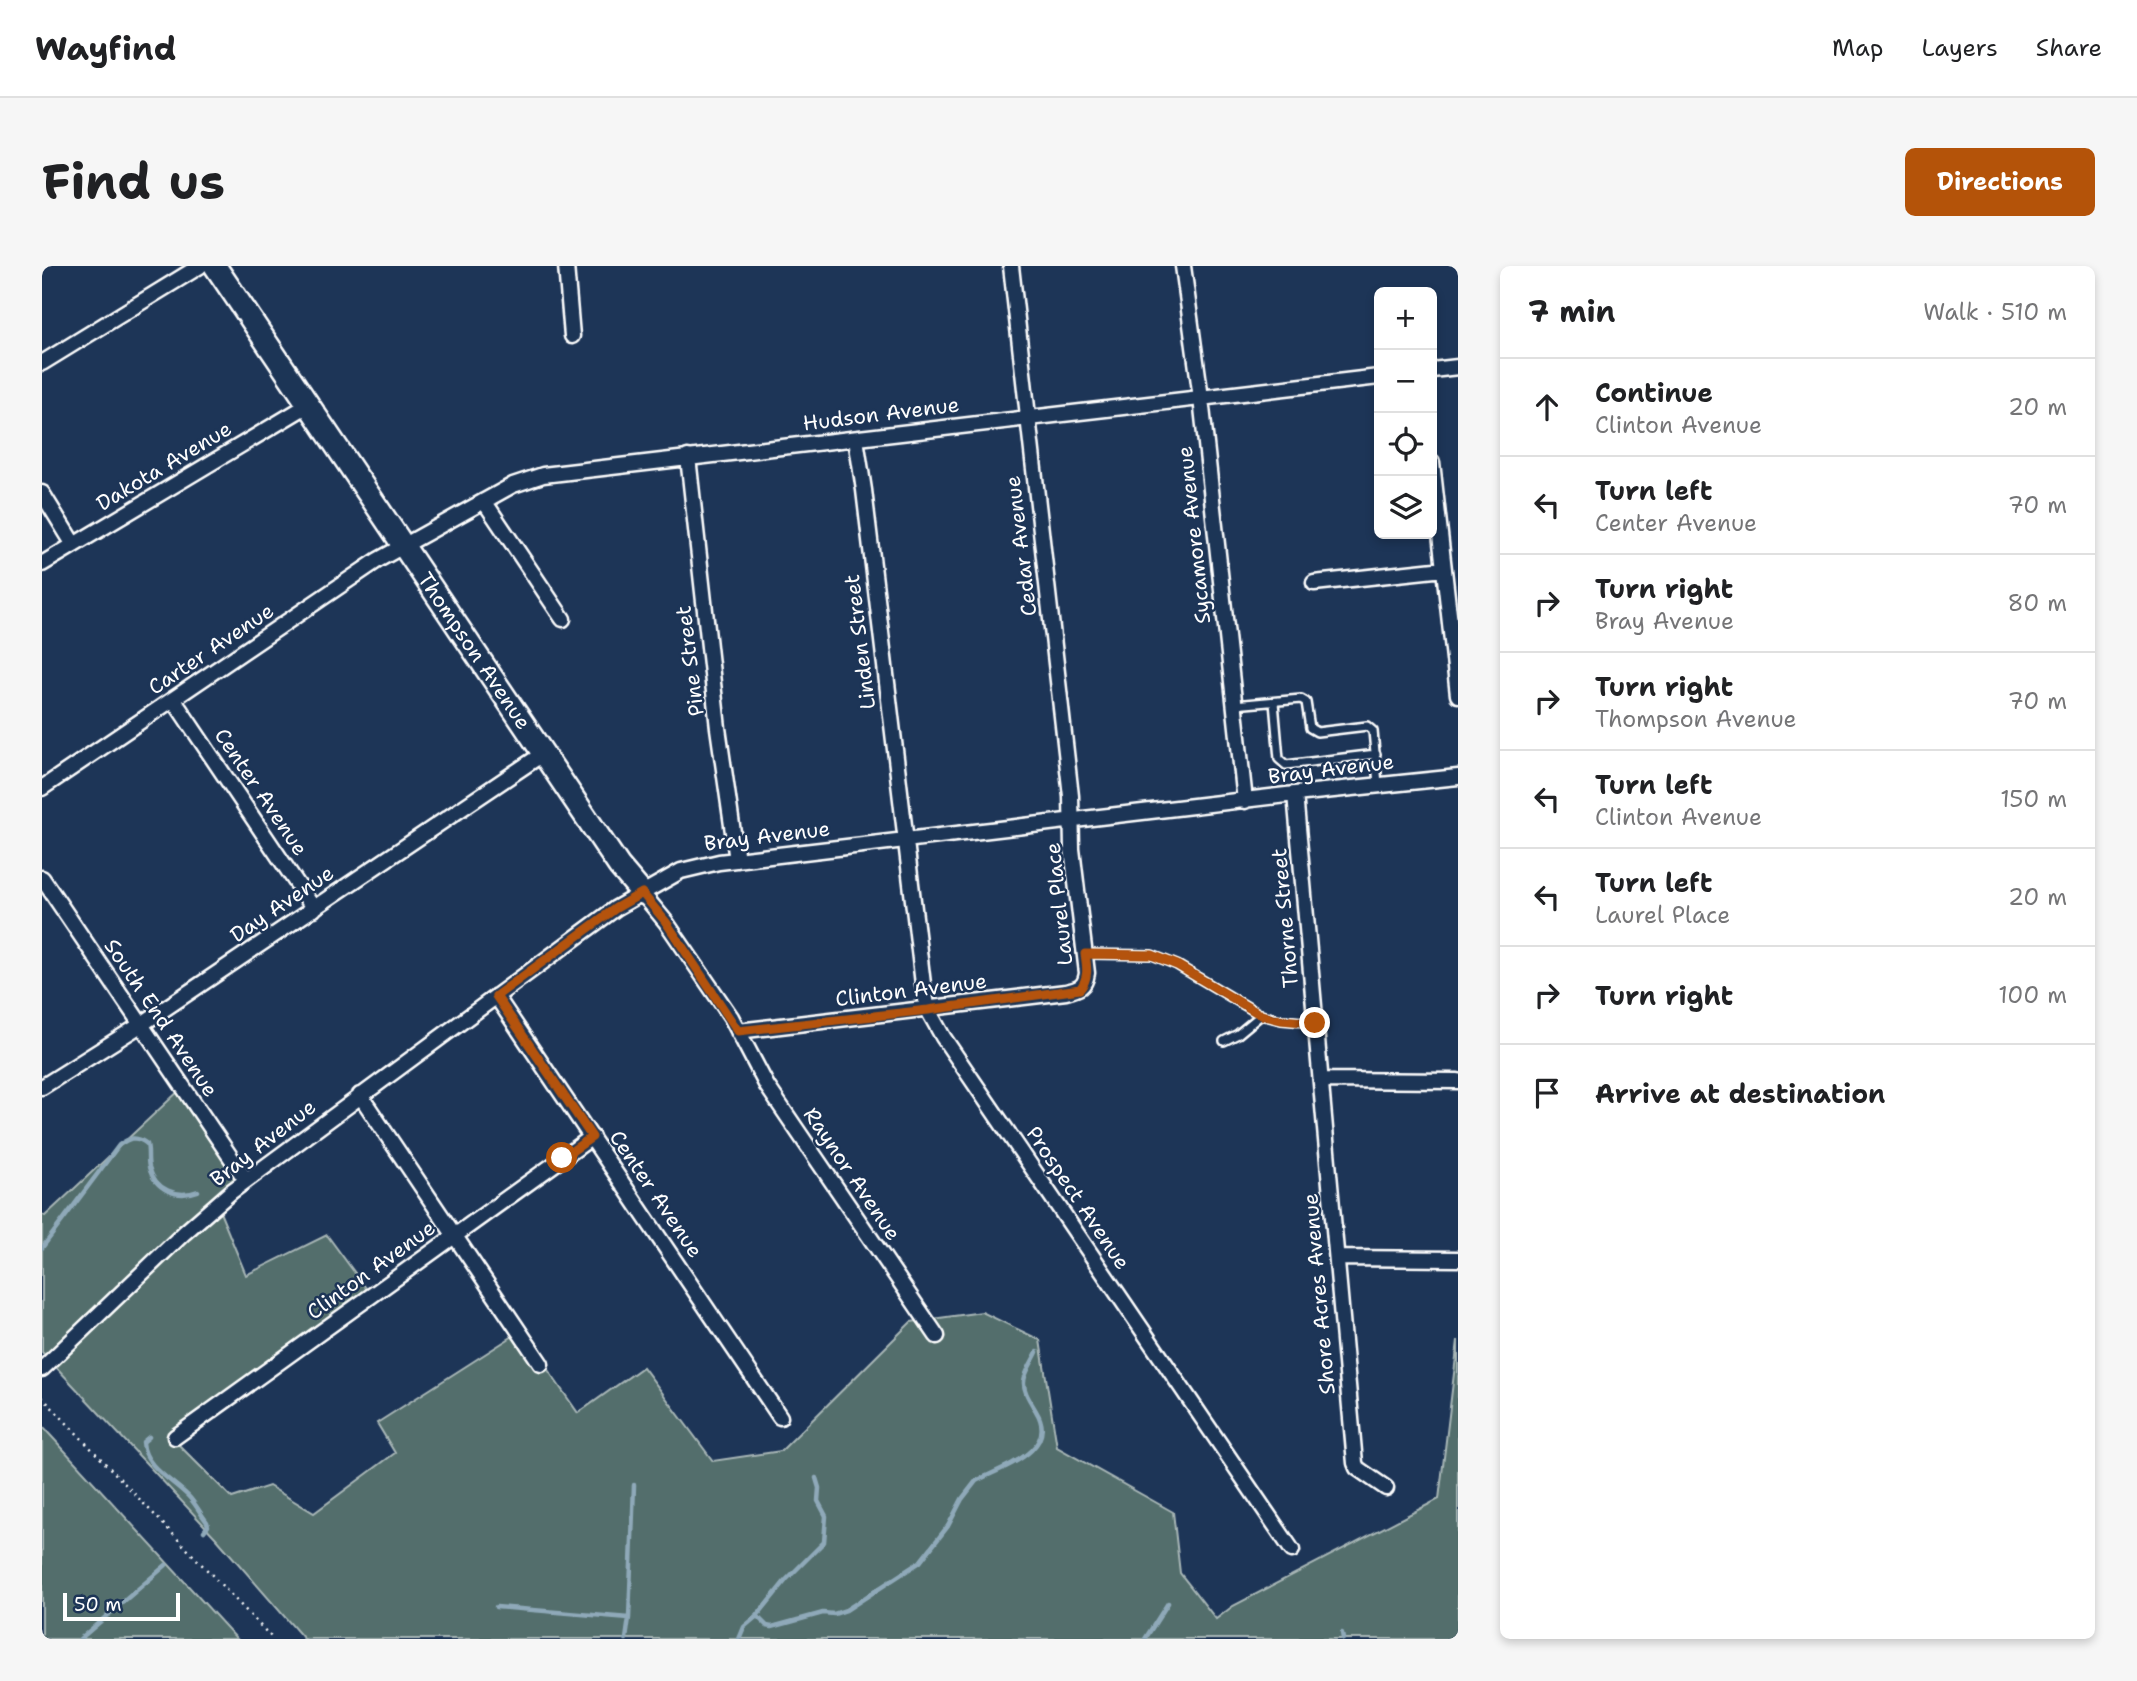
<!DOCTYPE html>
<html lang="en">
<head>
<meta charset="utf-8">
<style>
	body { margin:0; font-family:"Shantell Sans",sans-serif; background:#f6f6f6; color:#202124 }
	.controls { position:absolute; right:21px; top:21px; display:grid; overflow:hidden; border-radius:10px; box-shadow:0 4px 10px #0003 }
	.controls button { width:63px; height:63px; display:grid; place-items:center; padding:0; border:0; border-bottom:2px solid #e0e0e0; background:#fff; color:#202124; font:35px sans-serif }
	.scale { position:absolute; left:21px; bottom:18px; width:117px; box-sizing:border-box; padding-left:7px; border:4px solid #fff; border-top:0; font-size:19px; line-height:24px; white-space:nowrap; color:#fff; -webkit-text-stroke:5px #1d3557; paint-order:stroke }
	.stop { position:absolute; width:21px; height:21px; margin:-16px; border:5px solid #b45309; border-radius:50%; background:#fff }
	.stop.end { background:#b45309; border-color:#fff; box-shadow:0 2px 7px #0008 }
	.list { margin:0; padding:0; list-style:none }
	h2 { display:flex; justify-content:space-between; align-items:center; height:91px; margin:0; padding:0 28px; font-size:30px }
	h2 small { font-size:23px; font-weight:400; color:#757577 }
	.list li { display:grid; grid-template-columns:46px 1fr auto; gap:21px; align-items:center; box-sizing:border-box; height:98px; padding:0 28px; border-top:2px solid #e0e0e0 }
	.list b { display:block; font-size:26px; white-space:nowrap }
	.list p { margin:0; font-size:23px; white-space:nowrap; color:#757577 }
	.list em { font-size:23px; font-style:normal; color:#757577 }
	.icon { flex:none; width:38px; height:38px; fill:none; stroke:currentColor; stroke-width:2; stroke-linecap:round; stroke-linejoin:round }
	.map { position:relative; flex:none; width:1416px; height:1373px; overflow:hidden; border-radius:10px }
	header { display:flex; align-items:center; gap:42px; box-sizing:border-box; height:98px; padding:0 35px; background:#fff; border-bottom:2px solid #e0e0e0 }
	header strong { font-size:33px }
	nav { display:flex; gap:38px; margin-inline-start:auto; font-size:24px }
	.intro { display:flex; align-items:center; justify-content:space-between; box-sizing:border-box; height:168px; padding:0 42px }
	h1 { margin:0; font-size:49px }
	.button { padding:18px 32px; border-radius:10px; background:#b45309; color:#fff; font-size:24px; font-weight:700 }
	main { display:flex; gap:42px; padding:0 42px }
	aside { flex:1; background:#fff; border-radius:10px; box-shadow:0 4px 10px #0003 }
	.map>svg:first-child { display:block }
	.green { fill:#526e6c; stroke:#a8b6b6; stroke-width:2 }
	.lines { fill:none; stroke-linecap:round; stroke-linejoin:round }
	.stream { stroke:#8fa9b9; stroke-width:4.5 }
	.lane-casing { stroke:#fff; stroke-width:12 }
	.street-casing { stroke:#fff; stroke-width:19 }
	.secondary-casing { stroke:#fff; stroke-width:26 }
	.path { stroke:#fff; stroke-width:2.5; stroke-dasharray:2 5; stroke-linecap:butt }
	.lane { stroke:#1d3557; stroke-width:7 }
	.street { stroke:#1d3557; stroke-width:14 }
	.secondary { stroke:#1d3557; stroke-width:21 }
	.route { stroke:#b45309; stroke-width:9 }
	.labels { text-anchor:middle; stroke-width:5; stroke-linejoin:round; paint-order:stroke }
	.street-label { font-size:21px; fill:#fff; stroke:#1d3557 }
</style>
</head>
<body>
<header>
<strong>Wayfind</strong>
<nav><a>Map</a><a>Layers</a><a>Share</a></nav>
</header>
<div class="intro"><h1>Find us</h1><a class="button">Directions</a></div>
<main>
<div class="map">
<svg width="1416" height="1373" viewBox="0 0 1416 1373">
	<rect width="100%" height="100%" fill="#1d3557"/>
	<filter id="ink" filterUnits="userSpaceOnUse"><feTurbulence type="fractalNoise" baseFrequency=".0143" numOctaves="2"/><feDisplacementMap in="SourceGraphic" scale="14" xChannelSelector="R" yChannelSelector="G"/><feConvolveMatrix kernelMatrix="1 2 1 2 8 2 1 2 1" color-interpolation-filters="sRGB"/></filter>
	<g filter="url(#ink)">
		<path class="green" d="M140,822L207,916L175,939L204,1009L285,969L332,1033L135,1177L190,1232L227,1220L272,1247L353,1187L335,1157L479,1065L536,1147L601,1101L671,1195L739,1185L869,1056L940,1046L998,1074L1015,1181L1131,1246L1138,1307L1174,1353L1191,1340L1397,1233L1416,1074V1373H262L174,1272L0,1086V948L3,950Z
			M0,1160L195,1373H0Z"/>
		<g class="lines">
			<path class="stream" d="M0,982L77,879C87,872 94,869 105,878C107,886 105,893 107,901C113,924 135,933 156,925
				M107,1171L101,1176C102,1202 133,1215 148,1232C154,1239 159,1248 165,1256L166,1260L162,1265
				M454,1341L587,1352
				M715,1350L744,1314L782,1276L784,1250L776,1235L777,1222L774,1212
				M1300,1367L1301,1373
				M38,1373L124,1299
				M584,1373L587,1352L592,1219
				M697,1373L702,1361L715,1350L725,1360L730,1361L781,1347L792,1348L804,1344L878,1296L906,1260L920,1233L934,1215C961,1201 1018,1184 994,1145C989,1136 981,1126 982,1115C983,1106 991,1095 995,1086
				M1103,1373L1126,1337"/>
			<defs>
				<path id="lane" d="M1232,436L1237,493L1244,499L1334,488
					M1192,439L1259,433L1264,436L1268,462L1275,466L1325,460L1331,465L1336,518
					M1043,688L1110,689L1135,699L1219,749L1239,754L1273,757
					M1182,775L1196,768L1219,749"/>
				<path id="street" d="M524,0L530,70
					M1141,0L1159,132L1203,535
					M0,97L158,0
					M1390,104L1416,101
					M814,173L822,224L881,718L886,744L901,771L1250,1284
					M646,191L676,462L695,594
					M1390,196L1416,429
					M0,227L32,279
					M442,235L521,353
					M0,298L266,139
					M1272,317L1402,303
					M131,433L272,643
					M0,522L336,294L471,219L501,209L1337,111
					M1253,528L1313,1197L1315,1202L1344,1222
					M0,612L204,914
					M600,627L624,656L689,751L725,820L895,1070
					M454,730L738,1151
					M696,765L1024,726C1037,723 1043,721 1045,707L1030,583L1029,530L969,0
					M1280,814L1416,815
					M0,821L100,758L502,487
					M318,829L499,1098
					M1296,992L1416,993
					M0,1103L142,967L190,925L574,642L639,605L677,596L1253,528L1416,511
					M133,1171L550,871"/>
				<g id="secondary">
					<path id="s1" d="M173,0L577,600L600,627"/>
				</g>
			</defs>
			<use href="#lane" class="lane-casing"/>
			<use href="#street" class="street-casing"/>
			<use href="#secondary" class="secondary-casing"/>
			<path class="path" d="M0,1131L231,1373"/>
			<use href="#lane" class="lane"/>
			<use href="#street" class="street"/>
			<use href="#secondary" class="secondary"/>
		</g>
	</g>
	<g class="lines" filter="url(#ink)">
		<path class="route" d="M520,892L550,871L454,730L574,642L600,627L624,656L696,765L886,744L1038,723C1047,712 1045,701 1043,688L1110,689L1135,699L1219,749L1239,754L1273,757"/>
	</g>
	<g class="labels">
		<g class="street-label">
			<text transform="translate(839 148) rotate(-7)" y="7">Hudson Avenue</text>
			<text transform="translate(122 200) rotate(-31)" y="7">Dakota Avenue</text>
			<text transform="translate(1152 269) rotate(-96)" y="7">Sycamore Avenue</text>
			<text transform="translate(979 280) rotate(-97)" y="7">Cedar Avenue</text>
			<text transform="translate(818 376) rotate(-97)" y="7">Linden Street</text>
			<text transform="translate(169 383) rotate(-34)" y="7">Carter Avenue</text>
			<text dy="7" stroke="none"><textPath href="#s1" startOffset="464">Thompson Avenue</textPath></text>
			<text transform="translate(648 395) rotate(-97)" y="7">Pine Street</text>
			<text transform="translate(1289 503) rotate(-7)" y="7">Bray Avenue</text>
			<text transform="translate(219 526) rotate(56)" y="7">Center Avenue</text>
			<text transform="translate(725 570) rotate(-7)" y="7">Bray Avenue</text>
			<text transform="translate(240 638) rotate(-34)" y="7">Day Avenue</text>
			<text transform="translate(1017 638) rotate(-96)" y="7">Laurel Place</text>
			<text transform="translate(1243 652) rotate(-95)" y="7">Thorne Street</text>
			<text transform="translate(869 724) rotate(-7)" y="7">Clinton Avenue</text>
			<text transform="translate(119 752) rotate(56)" y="7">South End Avenue</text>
			<text transform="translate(221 877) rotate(-38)" y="7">Bray Avenue</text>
			<text transform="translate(810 908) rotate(56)" y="7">Raynor Avenue</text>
			<text transform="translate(614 928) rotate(56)" y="7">Center Avenue</text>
			<text transform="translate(1036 932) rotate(56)" y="7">Prospect Avenue</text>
			<text transform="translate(329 1004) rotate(-36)" y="7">Clinton Avenue</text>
			<text transform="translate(1277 1028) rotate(-95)" y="7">Shore Acres Avenue</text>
		</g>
	</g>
</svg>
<div class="controls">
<button>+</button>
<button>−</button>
<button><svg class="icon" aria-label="locate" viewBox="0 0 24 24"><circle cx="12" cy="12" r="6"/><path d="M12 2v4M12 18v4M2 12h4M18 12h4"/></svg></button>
<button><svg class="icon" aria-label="layers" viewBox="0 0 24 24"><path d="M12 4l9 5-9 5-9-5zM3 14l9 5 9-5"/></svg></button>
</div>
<div class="scale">50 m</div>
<div class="stop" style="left:520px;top:892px"></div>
<div class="stop end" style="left:1273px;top:757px"></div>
</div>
<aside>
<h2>7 min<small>Walk · 510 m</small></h2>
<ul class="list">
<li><svg class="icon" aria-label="ahead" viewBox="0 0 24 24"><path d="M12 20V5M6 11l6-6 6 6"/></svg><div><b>Continue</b><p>Clinton Avenue</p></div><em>20 m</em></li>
<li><svg class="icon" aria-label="left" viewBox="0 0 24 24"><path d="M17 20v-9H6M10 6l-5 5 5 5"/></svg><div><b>Turn left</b><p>Center Avenue</p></div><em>70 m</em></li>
<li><svg class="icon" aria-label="right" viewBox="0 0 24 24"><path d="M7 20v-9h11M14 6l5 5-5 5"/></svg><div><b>Turn right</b><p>Bray Avenue</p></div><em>80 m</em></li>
<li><svg class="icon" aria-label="right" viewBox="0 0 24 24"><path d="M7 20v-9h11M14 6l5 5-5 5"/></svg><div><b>Turn right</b><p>Thompson Avenue</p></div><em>70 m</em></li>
<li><svg class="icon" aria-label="left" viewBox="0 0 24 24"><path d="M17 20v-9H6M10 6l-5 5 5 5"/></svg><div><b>Turn left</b><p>Clinton Avenue</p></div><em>150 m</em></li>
<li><svg class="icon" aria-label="left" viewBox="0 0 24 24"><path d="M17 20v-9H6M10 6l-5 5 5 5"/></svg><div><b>Turn left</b><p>Laurel Place</p></div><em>20 m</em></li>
<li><svg class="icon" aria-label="right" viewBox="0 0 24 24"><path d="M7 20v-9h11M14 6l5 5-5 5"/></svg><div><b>Turn right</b></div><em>100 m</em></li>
<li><svg class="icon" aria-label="arrive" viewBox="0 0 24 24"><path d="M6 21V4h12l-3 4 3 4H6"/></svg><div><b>Arrive at destination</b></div></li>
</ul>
</aside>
</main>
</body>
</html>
